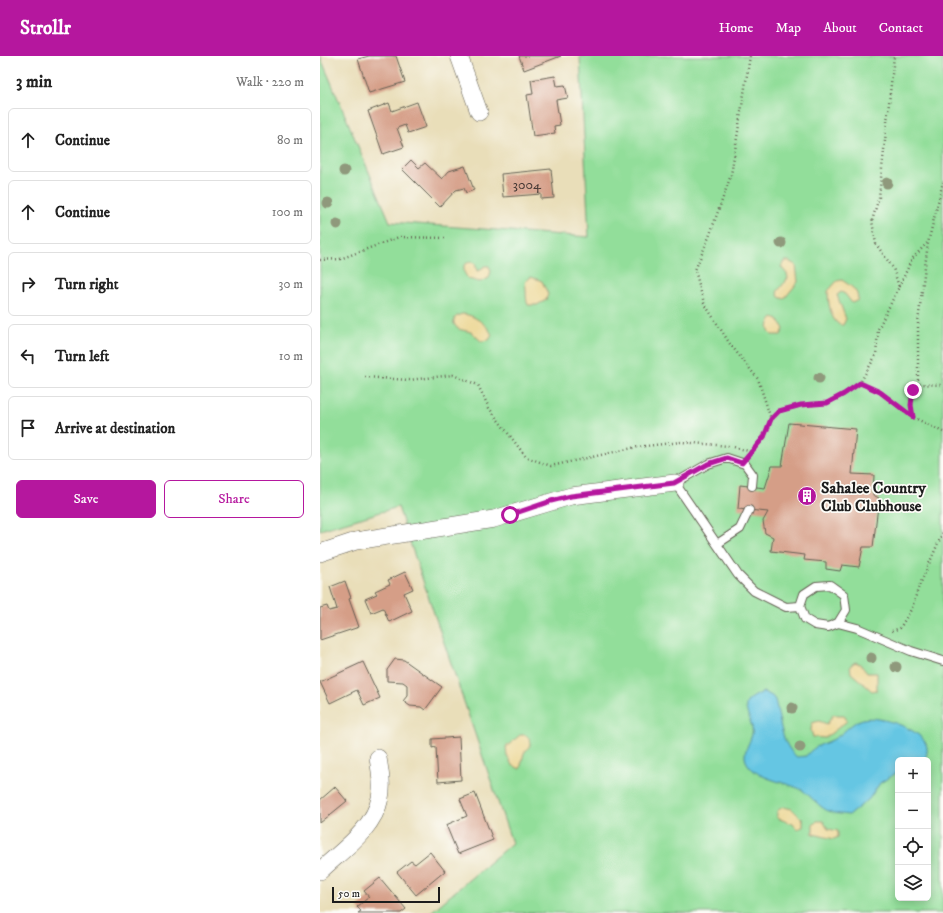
<!DOCTYPE html>
<html lang="en">
<head>
<meta charset="utf-8">
<style>
	body { margin:0; font-family:"IM FELL DW Pica",serif; background:#f6f6f6; color:#222 }
	.controls { position:absolute; right:12px; bottom:12px; display:grid; overflow:hidden; border-radius:6px; box-shadow:0 2px 10px #0003 }
	.controls button { width:36px; height:36px; display:grid; place-items:center; padding:0; border:0; border-bottom:1px solid #e0e0e0; background:#fff; color:#222; font:20px sans-serif }
	.scale { position:absolute; left:12px; bottom:10px; width:108px; box-sizing:border-box; padding-left:4px; border:2px solid #1c1c1c; border-top:0; font-size:11px; line-height:14px; white-space:nowrap; color:#1c1c1c; -webkit-text-stroke:3px #fdfcf7; paint-order:stroke }
	.stop { position:absolute; width:12px; height:12px; margin:-9px; border:3px solid #b5179e; border-radius:50%; background:#fff }
	.stop.end { background:#b5179e; border-color:#fff; box-shadow:0 1px 4px #0008 }
	.list { margin:0; padding:0; list-style:none }
	h2 { display:flex; justify-content:space-between; align-items:center; height:52px; margin:0; padding:0 16px; font-size:17px }
	h2 small { font-size:13px; font-weight:400; color:#767676 }
	.list li { display:grid; grid-template-columns:26px 1fr auto; gap:12px; align-items:center; box-sizing:border-box; height:64px; margin:0 8px 8px; padding:0 8px; border:1px solid #e0e0e0; border-radius:6px }
	.list b { display:block; font-size:15px; white-space:nowrap }
	.list em { font-size:13px; font-style:normal; color:#767676 }
	.actions { display:flex; gap:8px; padding:12px 16px }
	.actions a { flex:1; padding:9px 0; border:1px solid #b5179e; border-radius:6px; text-align:center; font-size:14px; color:#b5179e }
	.actions .main { background:#b5179e; color:#fff }
	.icon { flex:none; width:22px; height:22px; fill:none; stroke:currentColor; stroke-width:2; stroke-linecap:round; stroke-linejoin:round }
	.map { position:relative; flex:none; width:623px; height:857px; overflow:hidden }
	header { display:flex; align-items:center; gap:24px; box-sizing:border-box; height:56px; padding:0 20px; background:#b5179e; color:#fff }
	header strong { font-size:19px }
	nav { display:flex; gap:22px; margin-inline-start:auto; font-size:14px }
	main { display:flex }
	aside { flex:1; background:#fff }
	.map>svg:first-child { display:block }
	.green { fill:#92de9a; stroke:#577d5b; fill-rule:evenodd }
	.sand { fill:#eeda9e; stroke:#857b5d }
	.water { fill:#65c6e3; stroke:#407180 }
	.building { fill:#d59e87 }
	.lines { fill:none; stroke-linecap:round; stroke-linejoin:round }
	.lane-casing { stroke:#646053; stroke-width:10 }
	.street-casing { stroke:#646053; stroke-width:18 }
	.path { stroke:#646053; stroke-width:2.5; stroke-dasharray:1 3; stroke-linecap:butt }
	.lane { stroke:#fff; stroke-width:8 }
	.street { stroke:#fff; stroke-width:17 }
	.tree { fill:#8f997b }
	.route { stroke:#b5179e; stroke-width:5 }
	.labels { text-anchor:middle; stroke-width:3.5; stroke-linejoin:round; paint-order:stroke }
	.number-label { font-size:14px; fill:#4a3c37 }
	.poi-label { font-size:16px; font-weight:bold; fill:#1c1c1c; stroke:#fdfcf7; text-anchor:start }
</style>
</head>
<body>
<header>
<strong>Strollr</strong>
<nav><a>Home</a><a>Map</a><a>About</a><a>Contact</a></nav>
</header>
<main>
<aside>
<h2>3 min<small>Walk · 220 m</small></h2>
<ul class="list">
<li><svg class="icon" aria-label="ahead" viewBox="0 0 24 24"><path d="M12 20V5M6 11l6-6 6 6"/></svg><div><b>Continue</b></div><em>80 m</em></li>
<li><svg class="icon" aria-label="ahead" viewBox="0 0 24 24"><path d="M12 20V5M6 11l6-6 6 6"/></svg><div><b>Continue</b></div><em>100 m</em></li>
<li><svg class="icon" aria-label="right" viewBox="0 0 24 24"><path d="M7 20v-9h11M14 6l5 5-5 5"/></svg><div><b>Turn right</b></div><em>30 m</em></li>
<li><svg class="icon" aria-label="left" viewBox="0 0 24 24"><path d="M17 20v-9H6M10 6l-5 5 5 5"/></svg><div><b>Turn left</b></div><em>10 m</em></li>
<li><svg class="icon" aria-label="arrive" viewBox="0 0 24 24"><path d="M6 21V4h12l-3 4 3 4H6"/></svg><div><b>Arrive at destination</b></div></li>
</ul>
<div class="actions"><a class="main">Save</a><a>Share</a></div>
</aside>
<div class="map">
<svg width="623" height="857" viewBox="0 0 623 857">
	<rect width="100%" height="100%" fill="#fdfcf7"/>
	<filter id="ink" filterUnits="userSpaceOnUse"><feTurbulence type="fractalNoise" baseFrequency=".025" numOctaves="2"/><feDisplacementMap in="SourceGraphic" scale="8" xChannelSelector="R" yChannelSelector="G"/><feConvolveMatrix kernelMatrix="1 2 1 2 8 2 1 2 1" color-interpolation-filters="sRGB"/></filter>
	<filter id="wash" filterUnits="userSpaceOnUse"><feTurbulence type="fractalNoise" baseFrequency=".012" numOctaves="4" result="noise"/><feDisplacementMap in="SourceGraphic" scale="16" xChannelSelector="R" yChannelSelector="G"/><feGaussianBlur stdDeviation="0.9" result="paint"/><feColorMatrix in="noise" values="0 0 0 0 0 0 0 0 0 0 0 0 0 0 0 0 0 1.4 0 .05"/><feComposite in="paint" operator="in"/></filter>
	<g filter="url(#wash)">
		<rect width="100%" height="100%" fill="#e9deb9"/>
		<path class="green" d="M0,0L70,166L269,181L260,0H623V857H110L192,787L78,451L0,474ZM578,704H608V842H578Z"/>
		<path class="sand" d="M151,205L155,207L157,215L161,214L164,210H169L171,215L169,222L160,226L148,223L144,216V209Z
			M464,205H468L476,209L478,226L464,243L459,241L457,236L468,222L467,218L461,211Z
			M211,221L222,225L228,238L226,244L217,249H208C205,243 207,233 205,226Z
			M522,224C530,230 538,233 538,244L532,247L525,238L521,236L517,239L526,263L523,269H520C510,264 508,245 508,235L517,225Z
			M142,258C153,258 168,269 172,279L169,284L161,285L151,276L138,273L134,268C133,262 136,260 142,258Z
			M453,261L458,263L464,273L461,279H452C446,274 448,266 453,261Z
			M535,606L540,608L547,617H557V634L552,635L531,617L530,610Z
			M513,659H524L527,665L505,682L493,681L491,674L492,667L499,665L507,668Z
			M200,679H206L210,683L211,688L204,697L200,713L192,709L187,700L186,691Z
			M463,751L472,753L483,764V771L477,773L473,768L457,762V755Z
			M497,765H503L508,773L518,775V781L514,783L493,778V769Z"/>
		<path class="water" d="M443,636L452,640L455,644C460,662 461,689 477,701L486,700C496,687 506,689 517,681C526,675 532,666 543,663C559,659 599,672 606,688C608,693 607,698 605,703L578,704V716L560,727L549,743L529,759C522,758 514,758 508,755C498,750 491,740 482,734C465,725 435,724 426,705C421,694 435,683 432,671C426,649 418,648 443,636Z"/>
		<g id="blocks">
			<path class="building" d="M49,0H76L85,26L49,37L38,3Z
				M199,0H241L204,14Z
				M235,20L237,30L245,29L248,42L236,44L240,69L234,70L235,77L213,80L207,39L213,38L211,24Z
				M97,46L106,71L88,77L85,69L77,72L84,91L63,98L48,55L69,47L72,55Z
				M91,104L99,112L105,107L122,123L129,115L145,110L154,134L146,137L144,132L136,134L120,151L82,113Z
				M231,113L234,142L221,143V138L183,141L181,118Z
				M469,367L536,373L532,418L554,419L553,439L559,442L553,491H543L539,511L522,509L520,515L506,513V506L484,504L485,499L451,495L453,481L445,477L443,465L448,456L418,453L420,429L445,432L452,410H462Z
				M85,516L93,533L84,537L92,555L69,566L63,552L51,557L45,543L57,538L55,535L70,528L68,524Z
				M25,525L31,542L29,543L39,571L0,584V552L7,550L9,555L17,553L10,531Z
				M75,603L84,604L122,631L105,654L101,651L90,650L83,645L87,640V629L83,626L67,625V614Z
				M43,606L60,642L44,649L37,634L10,647L0,626Z
				M139,681L141,724L118,726L116,691L112,692V683Z
				M15,731L27,745L0,767V744Z
				M155,737L173,784L138,798L126,769L147,760L140,743Z
				M110,796L125,815L96,839L77,816L91,805L95,808Z
				M60,822L86,853L81,857H38L41,855L37,851L49,841L44,835Z"/>
		</g>
	</g>
	<g filter="url(#ink)">
		<use href="#blocks" fill-opacity="0" stroke="#646053" stroke-width="1"/>
		<g class="lines">
			<defs>
				<path id="lane" d="M432,430L433,419L425,408L407,402L388,408L355,427L418,519L434,535L466,551L480,550
					M397,488L420,473L429,454
					M518,567L526,554L524,539L510,529L496,530L484,538L480,550L485,563L495,569L508,571L518,567L537,572L591,595L623,605"/>
				<path id="street" d="M139,0L159,56
					M0,497L36,485L174,463L251,440L355,427
					M0,815C22,794 54,773 60,742C63,729 60,715 58,702"/>
			</defs>
			<use href="#lane" class="lane-casing"/>
			<use href="#street" class="street-casing"/>
			<path class="path" d="M430,0L411,119L389,181L375,214L384,247L410,288L438,323L451,363
				M0,204L20,203L79,181L126,182
				M579,231L592,203L607,187
				M45,321L89,324L133,319L158,329L169,352L206,401L231,410L317,391L361,386L409,390
				M540,327L560,336L593,361L623,376
				M598,328V266L608,187L623,126
				M593,361C591,349 590,338 598,328L623,329
				M414,391L432,396
				M429,399L444,381L451,363L459,355L481,349L507,347L524,338L540,327L556,299L558,273L579,231L573,212L556,188L552,165L559,141L574,0
				M572,575L580,572L592,552L598,533L623,476"/>
			<use href="#lane" class="lane"/>
			<use href="#street" class="street"/>
		</g>
		<g class="tree">
			<circle cx="24" cy="115" r="5.5"/>
			<circle cx="567" cy="127" r="5.5"/>
			<circle cx="8" cy="147" r="5.5"/>
			<circle cx="17" cy="168" r="5.5"/>
			<circle cx="461" cy="187" r="5.5"/>
			<circle cx="499" cy="322" r="5.5"/>
			<circle cx="551" cy="602" r="5.5"/>
			<circle cx="576" cy="611" r="5.5"/>
			<circle cx="472" cy="652" r="5.5"/>
			<circle cx="480" cy="691" r="5.5"/>
		</g>
	</g>
	<g class="lines" filter="url(#ink)">
		<path class="route" d="M190,459L231,445L251,440L354,427L388,408L407,402L422,407L444,381L451,363L459,355L481,349L507,347L524,338L540,327L560,336L593,361L591,349L593,334"/>
	</g>
	<defs>
		<symbol id="building-disc" viewBox="-11 -11 22 22"><circle r="9.5" fill="#b5179e" stroke="#fdfcf7"/><path d="M-4-6H4V6H1V3H-1V6H-4ZM-2.5-4.3h1.7v1.8h-1.7ZM.8-4.3h1.7v1.8H.8ZM-2.5-1h1.7V.8h-1.7ZM.8-1h1.7V.8H.8Z" fill="#fff"/></symbol>
	</defs>
	<g fill-rule="evenodd">
		<use href="#building-disc" x="476" y="429" width="22" height="22"/>
	</g>
	<g class="labels">
		<g class="number-label">
			<text x="207" y="133">3004</text>
		</g>
		<g class="poi-label">
			<text x="501" y="437">Sahalee Country<tspan x="501" dy="18">Club Clubhouse</tspan></text>
		</g>
	</g>
</svg>
<div class="controls">
<button>+</button>
<button>−</button>
<button><svg class="icon" aria-label="locate" viewBox="0 0 24 24"><circle cx="12" cy="12" r="6"/><path d="M12 2v4M12 18v4M2 12h4M18 12h4"/></svg></button>
<button><svg class="icon" aria-label="layers" viewBox="0 0 24 24"><path d="M12 4l9 5-9 5-9-5zM3 14l9 5 9-5"/></svg></button>
</div>
<div class="scale">50 m</div>
<div class="stop" style="left:190px;top:459px"></div>
<div class="stop end" style="left:593px;top:334px"></div>
</div>
</main>
</body>
</html>
